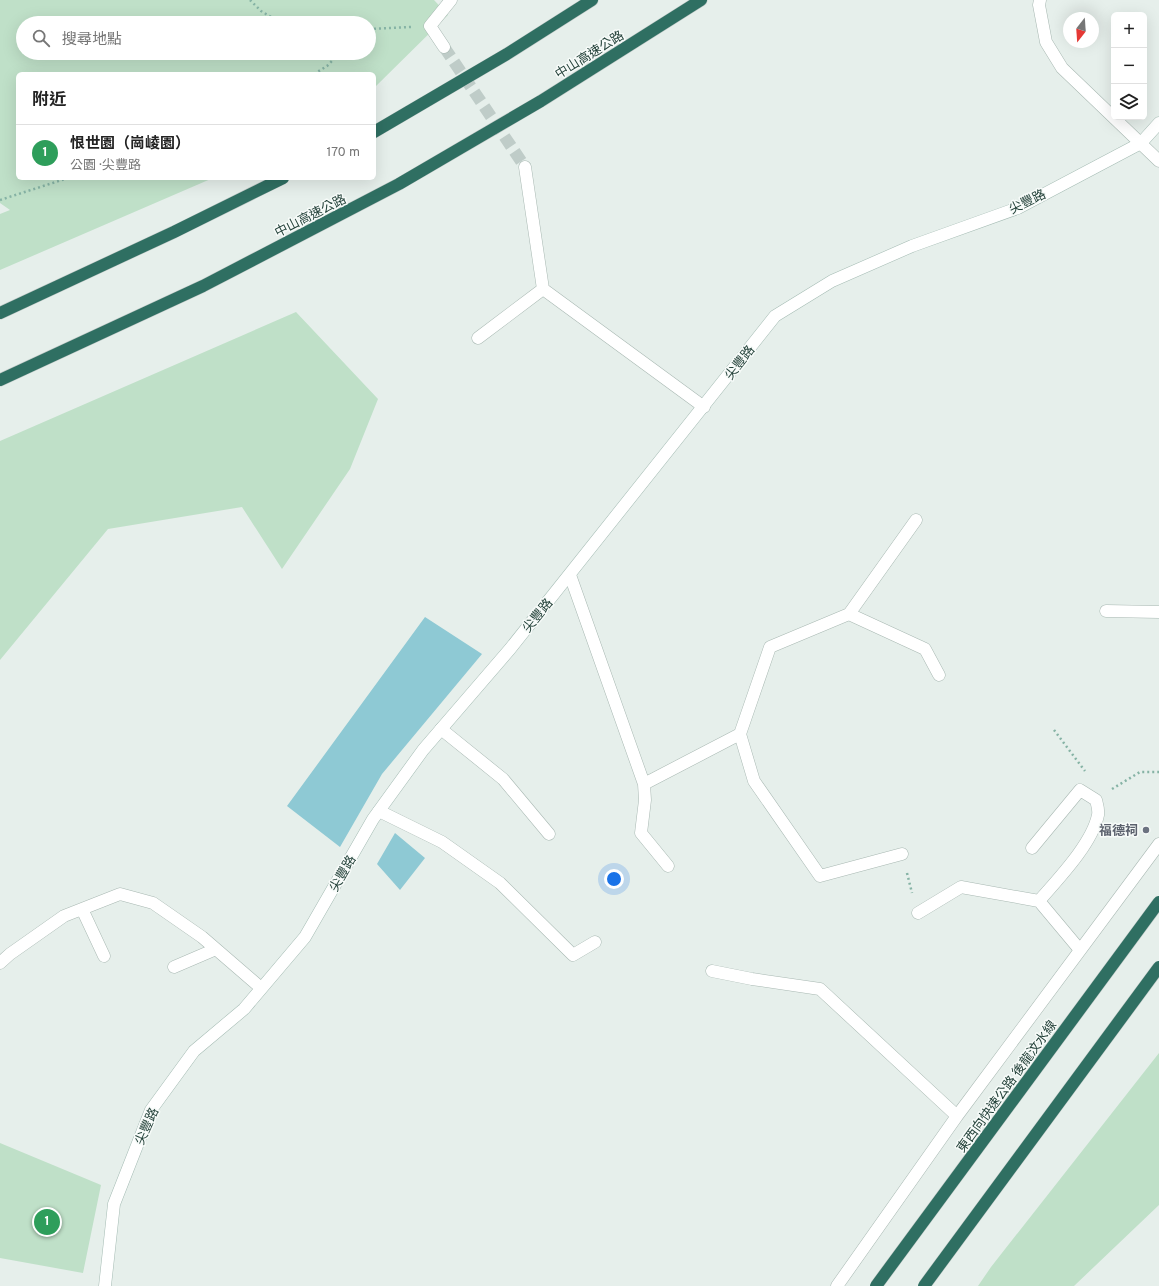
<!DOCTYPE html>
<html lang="zh-TW">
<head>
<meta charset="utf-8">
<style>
	body { margin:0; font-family:Overpass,"Noto Sans TC",sans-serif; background:#f6f6f6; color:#222 }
	.controls { position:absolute; right:12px; top:12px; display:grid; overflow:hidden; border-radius:6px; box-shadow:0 4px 16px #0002 }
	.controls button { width:36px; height:36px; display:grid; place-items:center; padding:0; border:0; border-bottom:1px solid #e0e0e0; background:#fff; color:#222; font:20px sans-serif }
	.compass { position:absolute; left:1063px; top:12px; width:36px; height:36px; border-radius:50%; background:#fff; box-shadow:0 4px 16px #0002; rotate:197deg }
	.you { position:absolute; left:614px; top:879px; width:14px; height:14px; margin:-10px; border:3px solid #fff; border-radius:50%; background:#1a73e8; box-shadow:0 0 0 6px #1a73e833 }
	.badge { display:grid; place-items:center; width:26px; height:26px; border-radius:50%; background:#7c3aed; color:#fff; font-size:13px; font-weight:700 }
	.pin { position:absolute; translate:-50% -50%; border:2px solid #fff; box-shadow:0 1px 4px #0006 }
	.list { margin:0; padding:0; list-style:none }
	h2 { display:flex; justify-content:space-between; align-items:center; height:52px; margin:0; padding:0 16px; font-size:17px }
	h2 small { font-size:13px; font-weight:400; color:#767676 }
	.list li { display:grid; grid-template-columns:26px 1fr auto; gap:12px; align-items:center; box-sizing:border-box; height:56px; padding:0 16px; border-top:1px solid #e0e0e0 }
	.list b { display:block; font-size:15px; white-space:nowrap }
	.list p { margin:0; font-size:13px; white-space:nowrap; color:#767676 }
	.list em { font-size:13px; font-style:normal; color:#767676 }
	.icon { flex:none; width:22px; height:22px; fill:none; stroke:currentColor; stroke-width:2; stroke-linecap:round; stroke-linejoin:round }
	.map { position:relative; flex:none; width:1159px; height:1286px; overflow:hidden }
	.search { position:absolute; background:#fff; box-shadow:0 4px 16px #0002; left:16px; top:16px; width:360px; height:44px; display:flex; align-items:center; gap:10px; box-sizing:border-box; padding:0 14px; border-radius:22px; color:#767676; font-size:15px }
	.panel { position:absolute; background:#fff; box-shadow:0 4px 16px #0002; left:16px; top:72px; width:360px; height:108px; border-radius:6px }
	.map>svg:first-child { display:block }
	.green { fill:#bfe0c8; fill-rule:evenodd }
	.water { fill:#8ec9d4 }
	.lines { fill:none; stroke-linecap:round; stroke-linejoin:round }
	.street-tunnel { stroke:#bfccc8; stroke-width:12; stroke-dasharray:12 6; stroke-linecap:butt }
	.lane-casing { stroke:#a8b8b2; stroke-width:13 }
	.street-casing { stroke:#a8b8b2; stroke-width:13 }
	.secondary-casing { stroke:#a4bbb3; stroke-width:13 }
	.highway-casing { stroke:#c2cac8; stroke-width:13 }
	.path { stroke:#86b3a5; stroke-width:2.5; stroke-dasharray:2 3; stroke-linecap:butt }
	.lane { stroke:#fff; stroke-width:12 }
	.street { stroke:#fff; stroke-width:12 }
	.secondary { stroke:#fff; stroke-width:12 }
	.highway { stroke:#2f6f62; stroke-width:12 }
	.highway-bridge-casing { stroke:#c2cac8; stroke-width:13; stroke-linecap:butt }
	.highway-bridge { stroke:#2f6f62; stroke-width:12 }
	.worship-dot { fill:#6b7280; stroke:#f7fbf9; stroke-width:1.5 }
	.labels { text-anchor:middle; stroke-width:3; stroke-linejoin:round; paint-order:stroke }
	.street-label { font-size:13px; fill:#24423a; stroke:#f7fbf9 }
	.worship-label { font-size:13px; font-weight:bold; fill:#5b616d; stroke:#f7fbf9; text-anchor:end }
</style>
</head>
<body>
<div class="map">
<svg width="1159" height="1286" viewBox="0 0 1159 1286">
	<rect width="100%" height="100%" fill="#e6efeb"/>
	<path class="green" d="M0,0H434L448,15L374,88V74H18V178H213L0,270V214L10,210L0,203ZM23,23H369V53H23Z
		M296,312L378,399L350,469L282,569L242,507L108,529L0,660V441Z
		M1159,1053V1205L1074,1286H978L991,1267Z
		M0,1143L101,1185L83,1273L0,1258Z"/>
	<path class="water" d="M425,617L482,654L382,774L340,847L287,806Z
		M395,833L425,858L400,890L377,864Z"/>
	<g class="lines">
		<path class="street-tunnel" d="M444,47L525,167"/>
		<defs>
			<path id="lane" d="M1040,0L1039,5L1046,42L1062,68L1159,161
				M570,575L644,784L645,800L641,833L668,866
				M1106,611L1159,612
				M849,614L925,649L939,675
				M441,729L503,779L549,834
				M740,734L754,781L820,876L902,854
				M644,784L740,734L770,647L849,614L916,520
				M379,811L442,842L500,883L573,955L595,942
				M1032,848L1080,790L1096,800C1097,804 1099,810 1098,815C1092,844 1058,879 1039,901L1080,950
				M82,909L104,956
				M918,913L961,887L1039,901
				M0,963L10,954L64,916L120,894L153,903L202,937L261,988
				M174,967L216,949
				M712,971L752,979L820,989L957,1116
				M837,1286L957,1116L1159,844"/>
			<path id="street" d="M444,47L430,26L451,0
				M525,167L543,289L704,407
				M478,338L543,289"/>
			<path id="secondary" d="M105,1286L114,1204L151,1110L194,1051L244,1009L305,937L373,819L423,750L510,649L775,316L832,281L912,246L1018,208L1141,143L1159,123"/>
			<path id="highway" d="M374,132L507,54L592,0
				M0,313L174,232L283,178
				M0,380L203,286L399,184L541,101L701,0"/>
		</defs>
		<use href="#lane" class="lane-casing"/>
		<use href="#street" class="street-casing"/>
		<use href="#secondary" class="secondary-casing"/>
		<use href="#highway" class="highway-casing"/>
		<path class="path" d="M250,0L261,11L281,23
			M369,29L411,27
			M314,74L327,66L340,53
			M0,200L68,178
			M1054,730L1085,771
			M1112,789L1140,772H1159
			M907,873L912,893"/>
		<use href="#lane" class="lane"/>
		<use href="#street" class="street"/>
		<use href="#secondary" class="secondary"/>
		<use href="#highway" class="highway"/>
		<defs>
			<path id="highway-bridge" d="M876,1286L1159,902
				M924,1286L1159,967"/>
		</defs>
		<use href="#highway-bridge" class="highway-bridge-casing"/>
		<use href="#highway-bridge" class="highway-bridge"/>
	</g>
	<circle class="worship-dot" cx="1146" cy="830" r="4"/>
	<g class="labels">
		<g class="street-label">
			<text transform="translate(589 54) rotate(-32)" y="5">中山高速公路</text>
			<text transform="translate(1027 201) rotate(-26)" y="5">尖豐路</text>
			<text transform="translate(310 215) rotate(-27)" y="5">中山高速公路</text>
			<text transform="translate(739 362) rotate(-52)" y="5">尖豐路</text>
			<text transform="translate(537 615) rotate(-51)" y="5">尖豐路</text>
			<text transform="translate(342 873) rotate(-60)" y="5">尖豐路</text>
			<text transform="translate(1006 1086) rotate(-54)" y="5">東西向快速公路 後龍汶水線</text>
			<text transform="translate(146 1126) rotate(-66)" y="5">尖豐路</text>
		</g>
		<g class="worship-label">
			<text x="1138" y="835">福德祠</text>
		</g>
	</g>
</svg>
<div class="controls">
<button>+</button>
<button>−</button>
<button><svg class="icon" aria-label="layers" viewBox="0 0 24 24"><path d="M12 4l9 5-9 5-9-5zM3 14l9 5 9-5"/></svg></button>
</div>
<svg class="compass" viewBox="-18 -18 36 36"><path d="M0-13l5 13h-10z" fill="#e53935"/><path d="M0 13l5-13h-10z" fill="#767676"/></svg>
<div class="you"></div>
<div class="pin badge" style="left:47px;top:1222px;background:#2e9e5b">1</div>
<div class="search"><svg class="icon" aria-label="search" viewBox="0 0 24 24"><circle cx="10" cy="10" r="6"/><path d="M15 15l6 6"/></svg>搜尋地點</div>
<section class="panel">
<h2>附近<small></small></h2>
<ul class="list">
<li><span class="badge" style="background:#2e9e5b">1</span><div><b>恨世園（崗崚園）</b><p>公園 · 尖豐路</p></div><em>170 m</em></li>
</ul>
</section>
</div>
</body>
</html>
